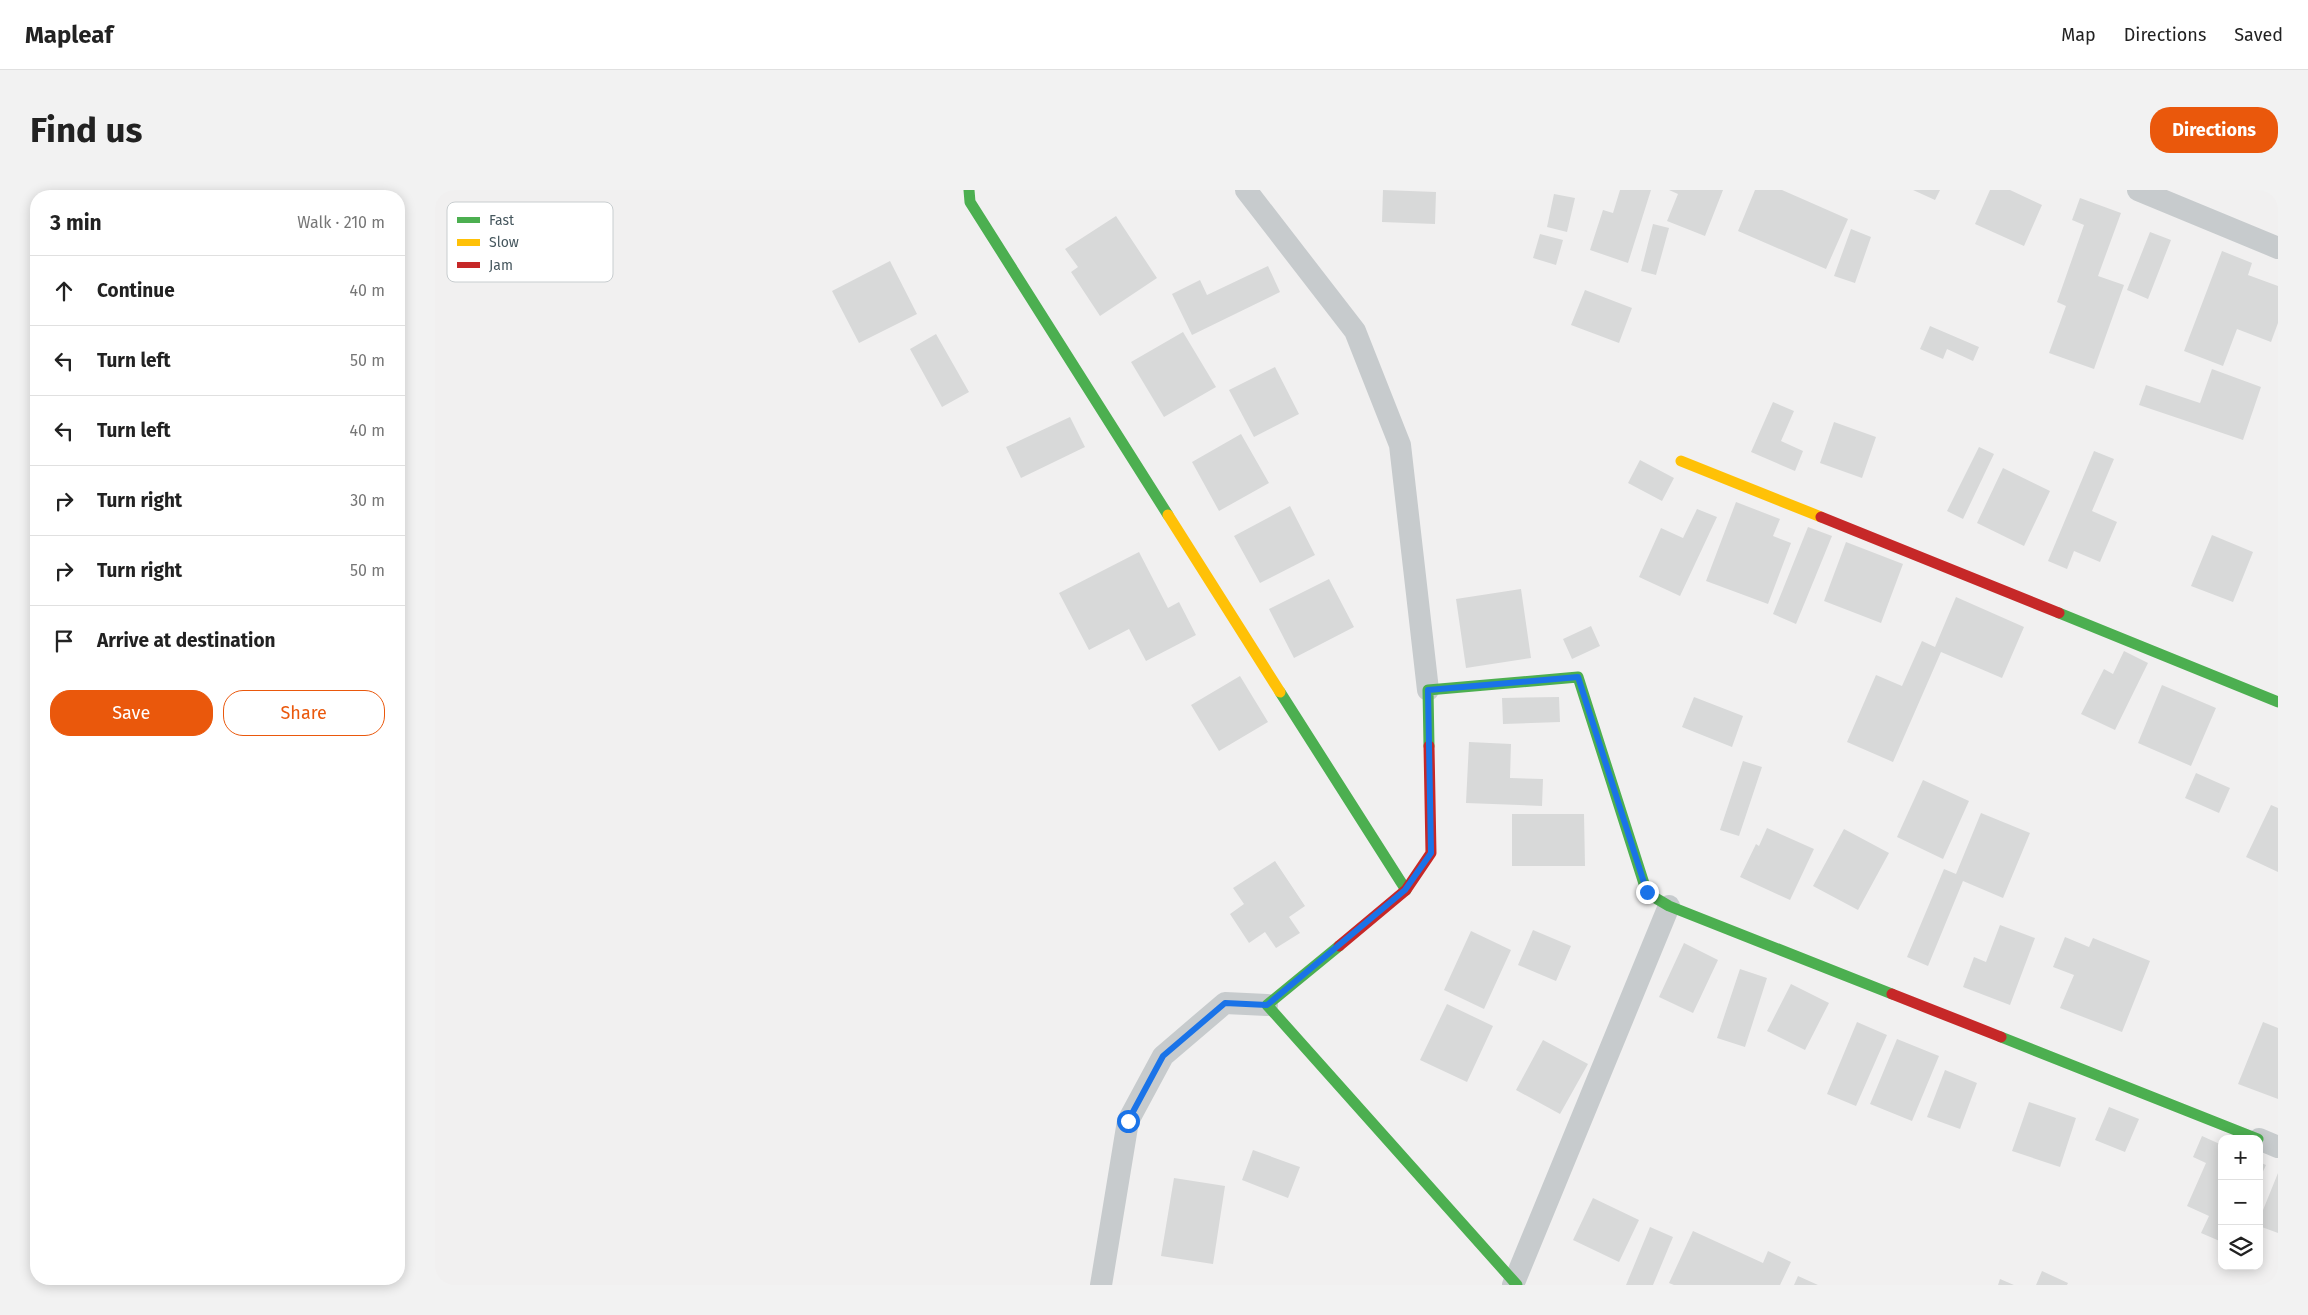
<!DOCTYPE html>
<html lang="en">
<head>
<meta charset="utf-8">
<style>
	body { margin:0; font-family:"Fira Sans",sans-serif; background:#f2f2f2; color:#222 }
	.controls { position:absolute; right:15px; bottom:15px; display:grid; overflow:hidden; border-radius:10px; box-shadow:0 2px 12px #0003 }
	.controls button { width:45px; height:45px; display:grid; place-items:center; padding:0; border:0; border-bottom:1px solid #e0e0e0; background:#fff; color:#222; font:25px sans-serif }
	.stop { position:absolute; width:15px; height:15px; margin:-11px; border:4px solid #1a73e8; border-radius:50%; background:#fff }
	.stop.end { background:#1a73e8; border-color:#fff; box-shadow:0 1px 5px #0008 }
	.list { margin:0; padding:0; list-style:none }
	h2 { display:flex; justify-content:space-between; align-items:center; height:65px; margin:0; padding:0 20px; font-size:21px }
	h2 small { font-size:16px; font-weight:400; color:#767676 }
	.list li { display:grid; grid-template-columns:32px 1fr auto; gap:15px; align-items:center; box-sizing:border-box; height:70px; padding:0 20px; border-top:1px solid #e0e0e0 }
	.list b { display:block; font-size:19px; white-space:nowrap }
	.list em { font-size:16px; font-style:normal; color:#767676 }
	.actions { display:flex; gap:10px; padding:15px 20px }
	.actions a { flex:1; padding:11px 0; border:1px solid #ea580c; border-radius:20px; text-align:center; font-size:18px; color:#ea580c }
	.actions .main { background:#ea580c; color:#fff }
	.icon { flex:none; width:28px; height:28px; fill:none; stroke:currentColor; stroke-width:2; stroke-linecap:round; stroke-linejoin:round }
	.map { position:relative; flex:none; width:1843px; height:1095px; overflow:hidden; border-radius:20px }
	header { display:flex; align-items:center; gap:30px; box-sizing:border-box; height:70px; padding:0 25px; background:#fff; border-bottom:1px solid #e0e0e0 }
	header strong { font-size:24px }
	nav { display:flex; gap:28px; margin-inline-start:auto; font-size:18px }
	.intro { display:flex; align-items:center; justify-content:space-between; box-sizing:border-box; height:120px; padding:0 30px }
	h1 { margin:0; font-size:35px }
	.button { padding:12px 22px; border-radius:20px; background:#ea580c; color:#fff; font-size:18px; font-weight:700 }
	main { display:flex; gap:30px; padding:0 30px }
	aside { flex:1; background:#fff; border-radius:20px; box-shadow:0 2px 12px #0003 }
	.map>svg:first-child { display:block }
	.building { fill:#d8d9d9 }
	.lines { fill:none; stroke-linecap:round; stroke-linejoin:round }
	.street { stroke:#c7cbcd; stroke-width:22 }
	.fast { stroke:#4caf50; stroke-width:11 }
	.slow { stroke:#ffc107; stroke-width:11 }
	.jam { stroke:#c62828; stroke-width:11 }
	.route { stroke:#1a73e8; stroke-width:6 }
	.key { fill:#fff; stroke:#c8cdcf; stroke-width:1 }
	.key-label { font-size:14px; fill:#46575e }
</style>
</head>
<body>
<header>
<strong>Mapleaf</strong>
<nav><a>Map</a><a>Directions</a><a>Saved</a></nav>
</header>
<div class="intro"><h1>Find us</h1><a class="button">Directions</a></div>
<main>
<aside>
<h2>3 min<small>Walk · 210 m</small></h2>
<ul class="list">
<li><svg class="icon" aria-label="ahead" viewBox="0 0 24 24"><path d="M12 20V5M6 11l6-6 6 6"/></svg><div><b>Continue</b></div><em>40 m</em></li>
<li><svg class="icon" aria-label="left" viewBox="0 0 24 24"><path d="M17 20v-9H6M10 6l-5 5 5 5"/></svg><div><b>Turn left</b></div><em>50 m</em></li>
<li><svg class="icon" aria-label="left" viewBox="0 0 24 24"><path d="M17 20v-9H6M10 6l-5 5 5 5"/></svg><div><b>Turn left</b></div><em>40 m</em></li>
<li><svg class="icon" aria-label="right" viewBox="0 0 24 24"><path d="M7 20v-9h11M14 6l5 5-5 5"/></svg><div><b>Turn right</b></div><em>30 m</em></li>
<li><svg class="icon" aria-label="right" viewBox="0 0 24 24"><path d="M7 20v-9h11M14 6l5 5-5 5"/></svg><div><b>Turn right</b></div><em>50 m</em></li>
<li><svg class="icon" aria-label="arrive" viewBox="0 0 24 24"><path d="M6 21V4h12l-3 4 3 4H6"/></svg><div><b>Arrive at destination</b></div></li>
</ul>
<div class="actions"><a class="main">Save</a><a>Share</a></div>
</aside>
<div class="map">
<svg width="1843" height="1095" viewBox="0 0 1843 1095">
	<rect width="100%" height="100%" fill="#f1f0f0"/>
	<path class="building" d="M948,0L1001,2L1000,34L947,32Z
		M1185,0H1216L1193,73L1155,60L1168,20L1178,23Z
		M1234,0H1288L1270,46L1232,31L1243,4Z
		M1320,0H1347L1413,29L1391,79L1303,41Z
		M1478,0H1505L1500,10Z
		M1555,0H1575L1607,15L1589,56L1540,34Z
		M1119,4L1140,8L1132,42L1112,37Z
		M1645,8L1686,23L1663,86L1689,95L1659,179L1614,163L1631,116L1622,112L1649,35L1637,30Z
		M681,26L722,88L665,126L636,82L643,77L630,59Z
		M1218,34L1234,38L1221,85L1206,81Z
		M1416,39L1436,47L1420,93L1399,86Z
		M1715,42L1736,50L1713,109L1692,100Z
		M1105,44L1128,50L1121,75L1098,68Z
		M1787,61L1817,73L1813,85L1843,96V133L1836,152L1802,139L1788,176L1749,161Z
		M455,71L482,124L424,153L397,101Z
		M833,76L845,102L757,145L737,104L765,90L772,105Z
		M1150,100L1197,118L1184,153L1136,135Z
		M1495,136L1544,157L1538,171L1512,159L1508,169L1485,159Z
		M748,142L781,197L729,227L696,172Z
		M501,144L534,202L507,217L475,159Z
		M840,177L864,224L819,247L794,200Z
		M1777,179L1826,197L1808,250L1704,215L1711,195L1765,213Z
		M1338,212L1359,221L1346,251L1368,261L1360,281L1316,262Z
		M635,227L650,257L586,288L571,257Z
		M1399,232L1441,247L1427,288L1385,273Z
		M806,244L834,293L784,321L757,272Z
		M1544,257L1559,264L1528,329L1512,321Z
		M1659,261L1679,269L1657,321L1682,332L1665,372L1639,361L1632,379L1613,371Z
		M1205,270L1239,288L1227,311L1193,293Z
		M1568,278L1615,301L1589,356L1542,333Z
		M1301,312L1345,329L1338,346L1356,353L1333,414L1271,391Z
		M855,316L880,365L825,393L799,346Z
		M1262,319L1282,327L1245,406L1204,387L1226,338L1248,348Z
		M1373,337L1397,346L1361,434L1338,424Z
		M1777,345L1818,362L1798,412L1756,396Z
		M1411,352L1468,374L1446,433L1389,411Z
		M704,362L733,418L744,412L761,445L711,471L694,439L654,460L624,403Z
		M894,389L919,437L859,468L834,419Z
		M1086,399L1096,468L1031,478L1021,409Z
		M1521,407L1589,437L1567,488L1506,462L1458,572L1412,552L1441,485L1467,496L1487,451L1500,457Z
		M1156,436L1165,456L1137,469L1128,449Z
		M1689,461L1713,473L1680,540L1646,524L1669,479L1678,484Z
		M805,486L833,532L784,561L756,515Z
		M1727,495L1781,518L1756,576L1703,553Z
		M1124,507L1125,532L1068,534L1067,508Z
		M1259,507L1308,526L1297,557L1247,537Z
		M1034,552L1076,554L1075,588L1108,589L1107,616L1031,613Z
		M1308,571L1327,577L1304,646L1285,640Z
		M1761,583L1795,598L1784,623L1750,608Z
		M1488,590L1534,611L1508,669L1462,647Z
		M1836,615L1843,618V682L1811,667Z
		M1546,623L1595,643L1568,708L1528,691L1493,776L1472,767L1509,679L1521,684Z
		M1077,624H1149L1150,676H1077Z
		M1332,638L1379,659L1355,710L1305,687L1321,654L1324,656Z
		M1409,639L1454,663L1423,720L1378,696Z
		M840,671L870,716L854,727L865,743L841,758L830,742L814,753L795,724L809,714L798,698Z
		M1565,735L1600,748L1575,815L1528,797L1539,767L1551,772Z
		M1098,740L1136,756L1121,791L1083,775Z
		M1036,741L1076,760L1049,819L1009,800Z
		M1630,747L1654,757L1658,748L1715,771L1687,842L1625,818L1639,785L1618,777Z
		M1249,753L1283,770L1258,823L1224,807Z
		M1305,779L1332,788L1310,857L1282,848Z
		M1356,794L1394,813L1370,860L1332,841Z
		M1012,814L1058,836L1032,892L985,870Z
		M1422,832L1452,845L1421,916L1392,904Z
		M1828,832L1843,838V909L1803,894Z
		M1462,849L1504,866L1477,931L1435,914Z
		M1108,850L1153,874L1125,924L1081,900Z
		M1510,880L1542,893L1525,939L1492,927Z
		M1594,912L1641,928L1625,977L1577,961Z
		M1674,917L1704,929L1690,962L1660,950Z
		M1767,946L1787,955V1052L1766,1043L1774,1026L1752,1016L1771,973L1758,967Z
		M818,960L865,977L853,1008L807,990Z
		M1824,972L1831,975L1824,990Z
		M1843,983V1043L1824,1036V1030Z
		M739,988L790,996L778,1074L726,1066Z
		M1158,1008L1204,1030L1184,1072L1138,1050Z
		M1215,1037L1238,1047L1218,1095H1191Z
		M1258,1041L1328,1073L1333,1061L1356,1072L1345,1095H1239L1234,1093Z
		M1607,1081L1633,1093L1632,1095H1601Z
		M1363,1086L1383,1095H1359Z
		M1565,1089L1579,1095H1563Z"/>
	<g class="lines">
		<path class="street" d="M811,0L920,141L965,255L993,500
			M1703,0L1843,58
			M1824,949L1843,957
			M666,1095L693,931L728,866L790,813L832,815
			M1078,1095L1234,716"/>
		<path class="fast" d="M534,0L535,12L733,325
			M1624,423L1843,512
			M845,502L971,700
			M994,556L993,500L1143,487L1212,703L1234,716L1457,804
			M904,756L832,815L1082,1095
			M1566,847L1823,949"/>
		<path class="slow" d="M1246,271L1386,327
			M733,325L845,502"/>
		<path class="jam" d="M1386,327L1624,423
			M904,756L971,700L996,663L994,556
			M1457,804L1566,847"/>
	</g>
	<g class="lines">
		<path class="route" d="M693,931L728,866L790,813L832,815L970,700L996,663L993,500L1143,487L1212,702"/>
	</g>
	<rect x="12" y="12" width="166" height="80" rx="8" class="key"/>
	<rect x="22" y="27" width="23" height="6" fill="#4caf50"/>
	<rect x="22" y="49" width="23" height="7" fill="#ffc107"/>
	<rect x="22" y="72" width="23" height="6" fill="#c62828"/>
	<g class="key-label">
		<text x="54" y="35">Fast</text>
		<text x="54" y="57">Slow</text>
		<text x="54" y="80">Jam</text>
	</g>
</svg>
<div class="controls">
<button>+</button>
<button>−</button>
<button><svg class="icon" aria-label="layers" viewBox="0 0 24 24"><path d="M12 4l9 5-9 5-9-5zM3 14l9 5 9-5"/></svg></button>
</div>
<div class="stop" style="left:693px;top:931px"></div>
<div class="stop end" style="left:1212px;top:702px"></div>
</div>
</main>
</body>
</html>
